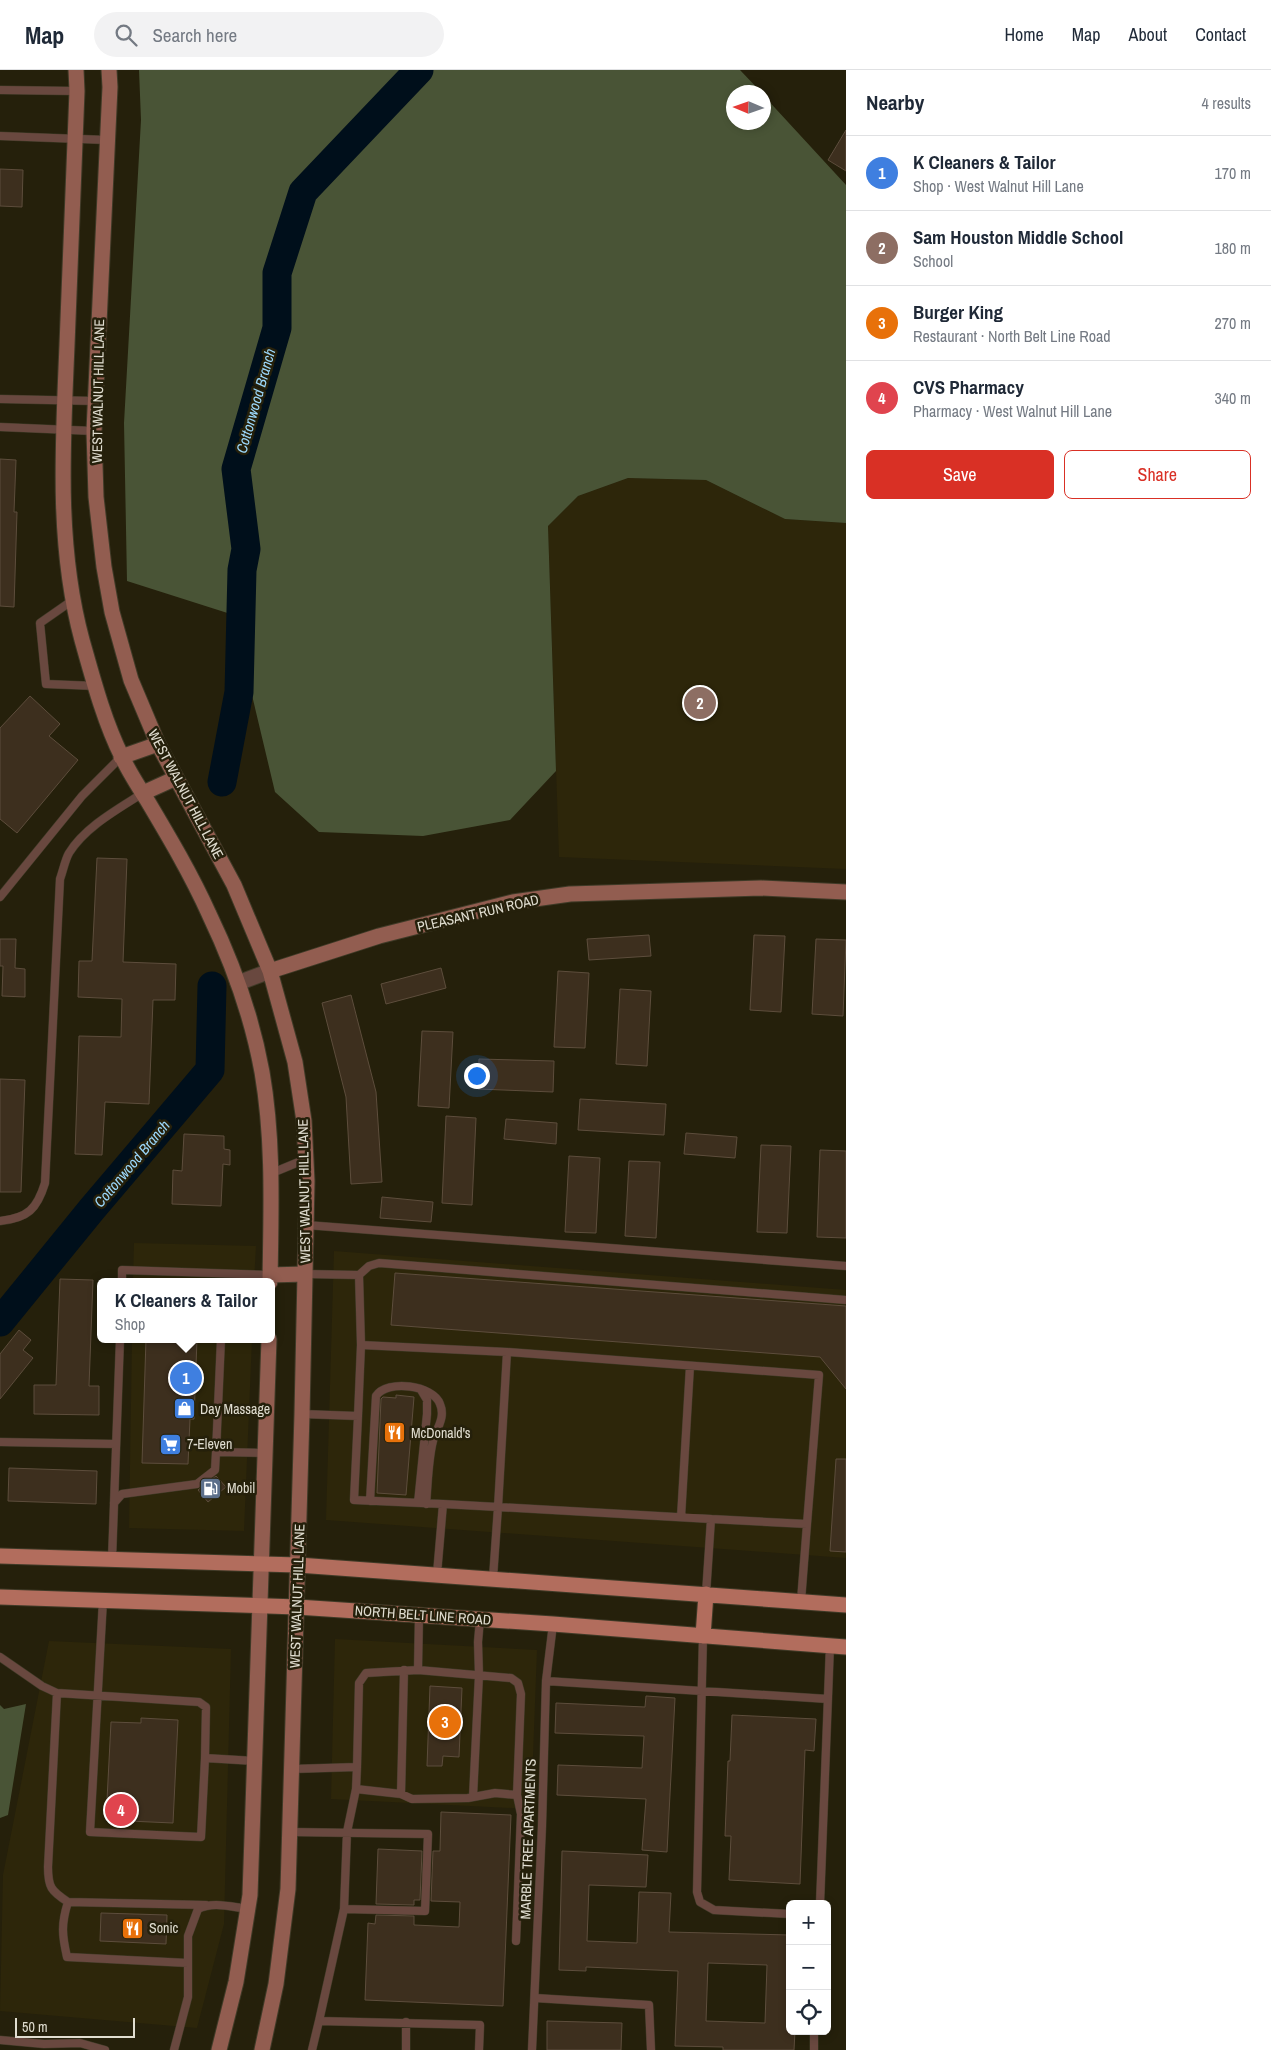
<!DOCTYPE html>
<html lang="en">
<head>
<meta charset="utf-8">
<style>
	body { margin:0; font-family:"Archivo Narrow",sans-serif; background:#f2f2f3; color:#1f2937 }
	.controls { position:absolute; right:15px; bottom:15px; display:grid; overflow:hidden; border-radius:8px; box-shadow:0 2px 8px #0003 }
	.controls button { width:45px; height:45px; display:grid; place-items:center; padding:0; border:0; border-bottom:1px solid #e0e1e3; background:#fff; color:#1f2937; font:25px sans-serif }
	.compass { position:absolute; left:726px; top:15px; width:45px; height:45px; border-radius:50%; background:#fff; box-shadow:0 2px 8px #0003; rotate:272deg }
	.scale { position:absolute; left:15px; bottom:12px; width:120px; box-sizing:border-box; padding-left:5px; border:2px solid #e0ddd0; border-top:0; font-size:14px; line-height:18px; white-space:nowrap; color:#e0ddd0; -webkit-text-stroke:4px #25200b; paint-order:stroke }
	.you { position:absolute; left:476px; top:1005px; width:18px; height:18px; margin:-12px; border:4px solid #fff; border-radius:50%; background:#1a73e8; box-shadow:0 0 0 8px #1a73e833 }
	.badge { display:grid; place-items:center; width:32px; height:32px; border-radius:50%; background:#d93025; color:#fff; font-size:16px; font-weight:700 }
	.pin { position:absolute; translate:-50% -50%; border:2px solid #fff; box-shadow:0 1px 5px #0006 }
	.popup { position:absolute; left:97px; top:1208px; width:178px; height:65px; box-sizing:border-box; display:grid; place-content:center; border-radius:8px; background:#fff; filter:drop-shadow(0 1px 4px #0005); font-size:16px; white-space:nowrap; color:#747a83 }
	.popup b { font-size:19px; color:#1f2937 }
	.popup::after { content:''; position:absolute; left:50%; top:100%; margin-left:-10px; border:10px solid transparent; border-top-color:#fff }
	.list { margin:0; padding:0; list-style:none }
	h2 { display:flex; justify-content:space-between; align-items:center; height:65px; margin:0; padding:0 20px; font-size:21px }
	h2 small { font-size:16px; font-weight:400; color:#747a83 }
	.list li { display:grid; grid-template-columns:32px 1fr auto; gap:15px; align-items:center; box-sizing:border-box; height:75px; padding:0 20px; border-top:1px solid #e0e1e3 }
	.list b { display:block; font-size:19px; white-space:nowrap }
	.list p { margin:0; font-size:16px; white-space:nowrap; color:#747a83 }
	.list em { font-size:16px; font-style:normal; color:#747a83 }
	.actions { display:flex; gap:10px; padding:15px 20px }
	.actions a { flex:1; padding:11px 0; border:1px solid #d93025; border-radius:8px; text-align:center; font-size:18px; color:#d93025 }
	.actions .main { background:#d93025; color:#fff }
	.icon { flex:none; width:28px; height:28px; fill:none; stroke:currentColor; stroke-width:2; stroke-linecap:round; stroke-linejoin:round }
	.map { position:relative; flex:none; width:846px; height:1980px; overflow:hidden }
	header { display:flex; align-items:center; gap:30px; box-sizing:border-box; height:70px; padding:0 25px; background:#fff; border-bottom:1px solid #e0e1e3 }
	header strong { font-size:24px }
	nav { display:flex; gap:28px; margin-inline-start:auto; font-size:18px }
	.search { width:350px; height:45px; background:#f2f2f3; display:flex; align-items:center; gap:12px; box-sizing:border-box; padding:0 18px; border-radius:28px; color:#747a83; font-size:19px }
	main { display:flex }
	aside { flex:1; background:#fff }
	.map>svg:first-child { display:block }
	.built { fill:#2d260a }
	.forest { fill:#495436 }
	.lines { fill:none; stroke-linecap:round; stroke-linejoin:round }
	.river { stroke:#000f1b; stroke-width:29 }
	.building { fill:#3d2f1e; stroke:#5d4d3c; fill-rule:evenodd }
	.lane-casing { stroke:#3f3a27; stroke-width:9 }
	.street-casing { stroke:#3f3a27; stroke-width:17 }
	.secondary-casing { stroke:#3f3a27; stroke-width:17 }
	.primary-casing { stroke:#3f3a27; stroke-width:17 }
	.lane { stroke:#69483f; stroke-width:8 }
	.street { stroke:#69483f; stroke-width:15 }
	.secondary { stroke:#925d50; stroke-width:15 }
	.primary { stroke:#b26d5d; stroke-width:15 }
	.labels { text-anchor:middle; stroke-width:5; stroke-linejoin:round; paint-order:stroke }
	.street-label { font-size:14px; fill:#e0ddd0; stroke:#25200b }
	.poi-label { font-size:14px; fill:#e0ddd0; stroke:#25200b; text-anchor:start }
	.water-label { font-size:15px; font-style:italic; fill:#9cd8fb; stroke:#25200b }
</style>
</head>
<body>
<header>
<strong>Map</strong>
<div class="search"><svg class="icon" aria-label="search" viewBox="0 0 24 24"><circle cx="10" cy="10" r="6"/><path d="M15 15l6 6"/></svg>Search here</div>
<nav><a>Home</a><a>Map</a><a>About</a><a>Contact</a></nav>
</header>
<main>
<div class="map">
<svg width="846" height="1980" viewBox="0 0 846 1980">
	<rect width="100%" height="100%" fill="#25200b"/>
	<path class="built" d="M628,408L706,410L785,449L846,453V799L559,787L548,456L578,426Z
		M134,1173L256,1176L254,1212H133Z
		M334,1181L846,1220V1488L326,1450Z
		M132,1269H252L244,1461L129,1458Z
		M335,1569L537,1580L531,1739L331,1729Z
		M49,1571L231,1579L224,1854L197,1958L0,1941L3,1805Z"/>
	<path class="forest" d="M139,0H740L761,22H734V52H764V26L846,115V453L785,449L706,410L628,408L578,426L548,456L556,701L510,750L423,766L319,762L275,722L251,621L240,547L127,511L124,353L141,50Z
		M26,1634L8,1745L0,1748V1635L4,1639Z"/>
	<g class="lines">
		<path class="river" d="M222,712L239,622L242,500L246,479L236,399L277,258V203L303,122L419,0
			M0,1252L92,1139L210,1000L212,916"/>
	</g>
	<path class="building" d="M846,60V101L828,90Z
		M0,99L23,100L22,137L0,136Z
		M0,389L16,390L14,442H17L14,537L0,536Z
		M30,626L60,654L49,666L78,690L17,763L0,749V658Z
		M97,788L127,789L123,892L176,894L175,930H153L149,1034L105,1032L102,1085L75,1084L79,966L121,967L122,929L78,927L79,891H92Z
		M649,865L651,886L589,890L587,869Z
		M754,865L785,866L781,942L750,940Z
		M0,869H16L15,898L25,899V927L2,926L3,896H0Z
		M816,869L846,870L843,946L812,944Z
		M441,898L446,918L386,934L381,914Z
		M558,901L589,903L585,978L554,977Z
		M620,919L651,921L647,996L616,994Z
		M351,925L376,1022L382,1112L351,1114L346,1027L322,933Z
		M422,961L453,962L449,1038L418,1036Z
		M479,989L554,991L553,1022L478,1019Z
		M0,1009L25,1010L21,1122H0Z
		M580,1029L666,1034L664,1065L578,1060Z
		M446,1046L476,1048L472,1135L442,1133Z
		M506,1049L557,1053L556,1074L504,1069Z
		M686,1063L737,1067L735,1088L684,1084Z
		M184,1064L224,1066V1079L230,1080V1095L223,1094L221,1136L172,1134L173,1100L182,1101Z
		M761,1075L791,1076L787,1163L757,1162Z
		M820,1080L846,1081V1168L817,1167Z
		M569,1086L600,1088L596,1163L565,1162Z
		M629,1091L660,1092L656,1168L625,1166Z
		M382,1127L433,1132L431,1152L380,1148Z
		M395,1203L846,1236V1319L820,1287L391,1255Z
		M60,1209L93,1210L89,1316H99V1345L34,1344V1315H56Z
		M19,1260L31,1270L23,1280L33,1288L0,1329V1284Z
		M146,1269H197L194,1349H190L188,1394L142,1393Z
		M396,1325L414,1327L406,1425L377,1423L381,1329L383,1327L396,1328Z
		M836,1389H846V1482L830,1481Z
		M9,1398L97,1401L96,1434L8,1431Z
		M216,1406L226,1417L208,1432L198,1420Z
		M430,1616L462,1618L459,1687L443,1686L442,1696H427Z
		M646,1626L675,1628L667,1782L642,1780L646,1729L557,1725L558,1695L642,1698L644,1666L555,1663L556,1633L645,1637Z
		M732,1645L816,1649L814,1681L805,1680L800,1814L729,1810L731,1766H725L728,1691H730Z
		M141,1648L178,1650L173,1753L106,1750L111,1652L141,1653Z
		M441,1742L511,1745L503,1936L365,1930L368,1853L375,1854L376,1845L414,1846V1855L459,1857L460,1832L431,1831L433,1781H440Z
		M378,1779L422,1781L420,1830H414V1835L376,1834Z
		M562,1781L648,1785L646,1817L589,1815L587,1871L637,1873L639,1822L671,1823L669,1862L790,1865V1961H795L794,1980H723V1977L675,1976L678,1901L586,1897V1901L559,1900ZM708,1893L767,1895L765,1953L706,1951Z
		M101,1843L167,1845L166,1874L100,1871Z
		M547,1951L622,1953L621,1980H547Z"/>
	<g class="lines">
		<defs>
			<path id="lane" d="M0,20L77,21
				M0,66L107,70
				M0,329L96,331
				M0,357L94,361
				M73,530L40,553L46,614L96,616
				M0,827L82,726L121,687
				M272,1103L306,1089
				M0,1151C28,1148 37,1139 45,1113L60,809C63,801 65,790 69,783C85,757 118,739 143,723
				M306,1155L846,1196
				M359,1205L369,1196L379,1193L846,1230
				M122,1212V1200L270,1205
				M361,1275L507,1282L498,1437L711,1449L706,1524
				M507,1282L819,1305L807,1454L711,1449
				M302,1344L358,1346L361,1275L359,1205L305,1204
				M358,1346L354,1430L443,1434
				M0,1372L116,1374
				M216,1382L221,1269
				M370,1431L376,1326C387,1309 433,1315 440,1334C446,1348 436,1359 433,1371C428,1391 428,1413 426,1434
				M114,1433L122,1424L197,1414L215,1400L216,1382L266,1383
				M418,1433L427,1344V1330L421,1320
				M681,1447L690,1296
				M112,1489L120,1269
				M437,1504L443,1434L498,1437L493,1508
				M103,1530L90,1762L201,1767L205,1688
				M801,1531L807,1454
				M703,1566L697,1822L700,1832L714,1840L790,1844
				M0,1587L42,1616L57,1623L199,1632L206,1637L205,1688L255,1691
				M418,1600L419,1545
				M546,1611L828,1629
				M57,1623L48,1797C48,1817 51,1821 68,1832L206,1835
				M357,1697L356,1719L401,1724L412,1729L468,1728L495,1723L517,1725
				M292,1699L357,1697L359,1613L366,1603L418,1600L511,1608L518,1613L521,1624L517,1725L521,1744L516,1871
				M356,1719L347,1762L344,1839L319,1951L480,1955L479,1980
				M401,1724L404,1600
				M473,1727L479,1605L478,1572L480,1549
				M290,1762L428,1764L425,1841L344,1839
				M68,1832C61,1854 62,1865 67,1887L188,1893
				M820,1834L830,1575
				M535,1928L649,1935L651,1980
				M0,1970L44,1974L80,1973L105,1980
				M174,1980L188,1927V1866L198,1839C213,1831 231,1837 248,1839
				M312,1980L319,1951
				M406,1980V1952
				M532,1980L542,1756L546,1611L553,1554
				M814,1980V1961"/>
			<path id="street" d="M238,913L270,901"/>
			<path id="secondary" d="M76,0L77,21C74,105 71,190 67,275C63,373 56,474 82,570C93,609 104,651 122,687C129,702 138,716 147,730C169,767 191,804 209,844C233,894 252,947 262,1002C274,1071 271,1142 270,1212
				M109,0L110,17L94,361L96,427L104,497L112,542L131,610L158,674L234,815L270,901L295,992L304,1051L307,1111L302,1344L288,1819L276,1914L262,1980
				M121,687L158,674
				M143,723L176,708
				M270,901L379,866L513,832L570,824L761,818L846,822
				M270,1205L305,1204
				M219,1980L236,1912L250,1825L269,1269"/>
			<path id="primary" d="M0,1486L298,1495L846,1535
				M0,1527L297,1537L553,1554L846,1577
				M703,1566L706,1524"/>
		</defs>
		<use href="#lane" class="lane-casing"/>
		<use href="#street" class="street-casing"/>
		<use href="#secondary" class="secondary-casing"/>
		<use href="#primary" class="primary-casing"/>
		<use href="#lane" class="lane"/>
		<use href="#street" class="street"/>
		<use href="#secondary" class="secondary"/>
		<use href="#primary" class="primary"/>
	</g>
	<defs>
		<symbol id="shop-square" viewBox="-11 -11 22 22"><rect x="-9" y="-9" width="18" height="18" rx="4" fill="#3f7fe0" stroke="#25200b"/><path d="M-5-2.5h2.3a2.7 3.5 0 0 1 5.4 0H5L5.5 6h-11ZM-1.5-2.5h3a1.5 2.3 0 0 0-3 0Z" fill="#fff"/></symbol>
		<symbol id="restaurant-square" viewBox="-11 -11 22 22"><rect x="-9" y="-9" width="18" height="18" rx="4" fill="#e8710a" stroke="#25200b"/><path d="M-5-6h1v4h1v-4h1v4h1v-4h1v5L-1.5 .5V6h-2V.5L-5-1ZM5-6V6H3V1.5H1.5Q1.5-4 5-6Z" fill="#fff"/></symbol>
		<symbol id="supermarket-square" viewBox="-11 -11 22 22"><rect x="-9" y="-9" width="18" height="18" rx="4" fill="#3f7fe0" stroke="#25200b"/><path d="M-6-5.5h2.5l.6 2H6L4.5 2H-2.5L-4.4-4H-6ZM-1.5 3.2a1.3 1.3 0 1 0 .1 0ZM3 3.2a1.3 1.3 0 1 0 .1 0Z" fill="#fff"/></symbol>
		<symbol id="fuel-square" viewBox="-11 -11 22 22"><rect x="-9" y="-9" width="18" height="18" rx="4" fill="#5c6f8a" stroke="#25200b"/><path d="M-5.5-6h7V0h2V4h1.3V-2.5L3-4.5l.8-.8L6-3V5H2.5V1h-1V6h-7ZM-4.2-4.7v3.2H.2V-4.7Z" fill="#fff"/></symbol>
	</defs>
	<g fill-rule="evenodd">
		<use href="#shop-square" x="172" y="1326" width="25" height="25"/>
		<use href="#restaurant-square" x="382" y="1350" width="25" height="25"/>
		<use href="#supermarket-square" x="158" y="1362" width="25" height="25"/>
		<use href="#fuel-square" x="198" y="1406" width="25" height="25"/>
		<use href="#restaurant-square" x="120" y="1846" width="25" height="25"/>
	</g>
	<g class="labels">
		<g class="street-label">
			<text transform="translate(98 321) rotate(-89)" y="5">WEST WALNUT HILL LANE</text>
			<text transform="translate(186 724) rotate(62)" y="5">WEST WALNUT HILL LANE</text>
			<text transform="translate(478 843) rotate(-13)" y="5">PLEASANT RUN ROAD</text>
			<text transform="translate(304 1121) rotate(-91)" y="5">WEST WALNUT HILL LANE</text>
			<text transform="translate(297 1526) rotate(-88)" y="5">WEST WALNUT HILL LANE</text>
			<text transform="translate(423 1545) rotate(4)" y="5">NORTH BELT LINE ROAD</text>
			<text transform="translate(528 1769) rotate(-88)" y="5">MARBLE TREE APARTMENTS</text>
		</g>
		<g class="poi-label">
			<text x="200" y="1344">Day Massage</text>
			<text x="411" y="1368">McDonald's</text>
			<text x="187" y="1379">7-Eleven</text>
			<text x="227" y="1423">Mobil</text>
			<text x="149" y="1863">Sonic</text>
		</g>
		<g class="water-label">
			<text transform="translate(256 331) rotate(-74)" y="5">Cottonwood Branch</text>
			<text transform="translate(132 1094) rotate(-50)" y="5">Cottonwood Branch</text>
		</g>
	</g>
</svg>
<div class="controls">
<button>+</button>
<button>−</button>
<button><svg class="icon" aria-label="locate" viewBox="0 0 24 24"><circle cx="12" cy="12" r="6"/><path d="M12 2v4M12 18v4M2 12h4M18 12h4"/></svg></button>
</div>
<svg class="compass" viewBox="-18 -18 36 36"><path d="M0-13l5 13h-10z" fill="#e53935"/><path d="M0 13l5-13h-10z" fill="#747a83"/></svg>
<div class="scale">50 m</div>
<div class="you"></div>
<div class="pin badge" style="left:186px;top:1308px;background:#3f7fe0">1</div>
<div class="popup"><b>K Cleaners &amp; Tailor</b>Shop</div>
<div class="pin badge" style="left:700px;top:633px;background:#8d6e63">2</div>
<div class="pin badge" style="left:445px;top:1652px;background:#e8710a">3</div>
<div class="pin badge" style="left:121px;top:1740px;background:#e0444e">4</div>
</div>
<aside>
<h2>Nearby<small>4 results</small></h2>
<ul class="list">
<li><span class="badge" style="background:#3f7fe0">1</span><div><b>K Cleaners &amp; Tailor</b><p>Shop · West Walnut Hill Lane</p></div><em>170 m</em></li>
<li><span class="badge" style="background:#8d6e63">2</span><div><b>Sam Houston Middle School</b><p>School</p></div><em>180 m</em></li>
<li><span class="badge" style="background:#e8710a">3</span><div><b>Burger King</b><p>Restaurant · North Belt Line Road</p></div><em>270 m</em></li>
<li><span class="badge" style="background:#e0444e">4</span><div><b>CVS Pharmacy</b><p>Pharmacy · West Walnut Hill Lane</p></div><em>340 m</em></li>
</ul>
<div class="actions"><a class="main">Save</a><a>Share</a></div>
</aside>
</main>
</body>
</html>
